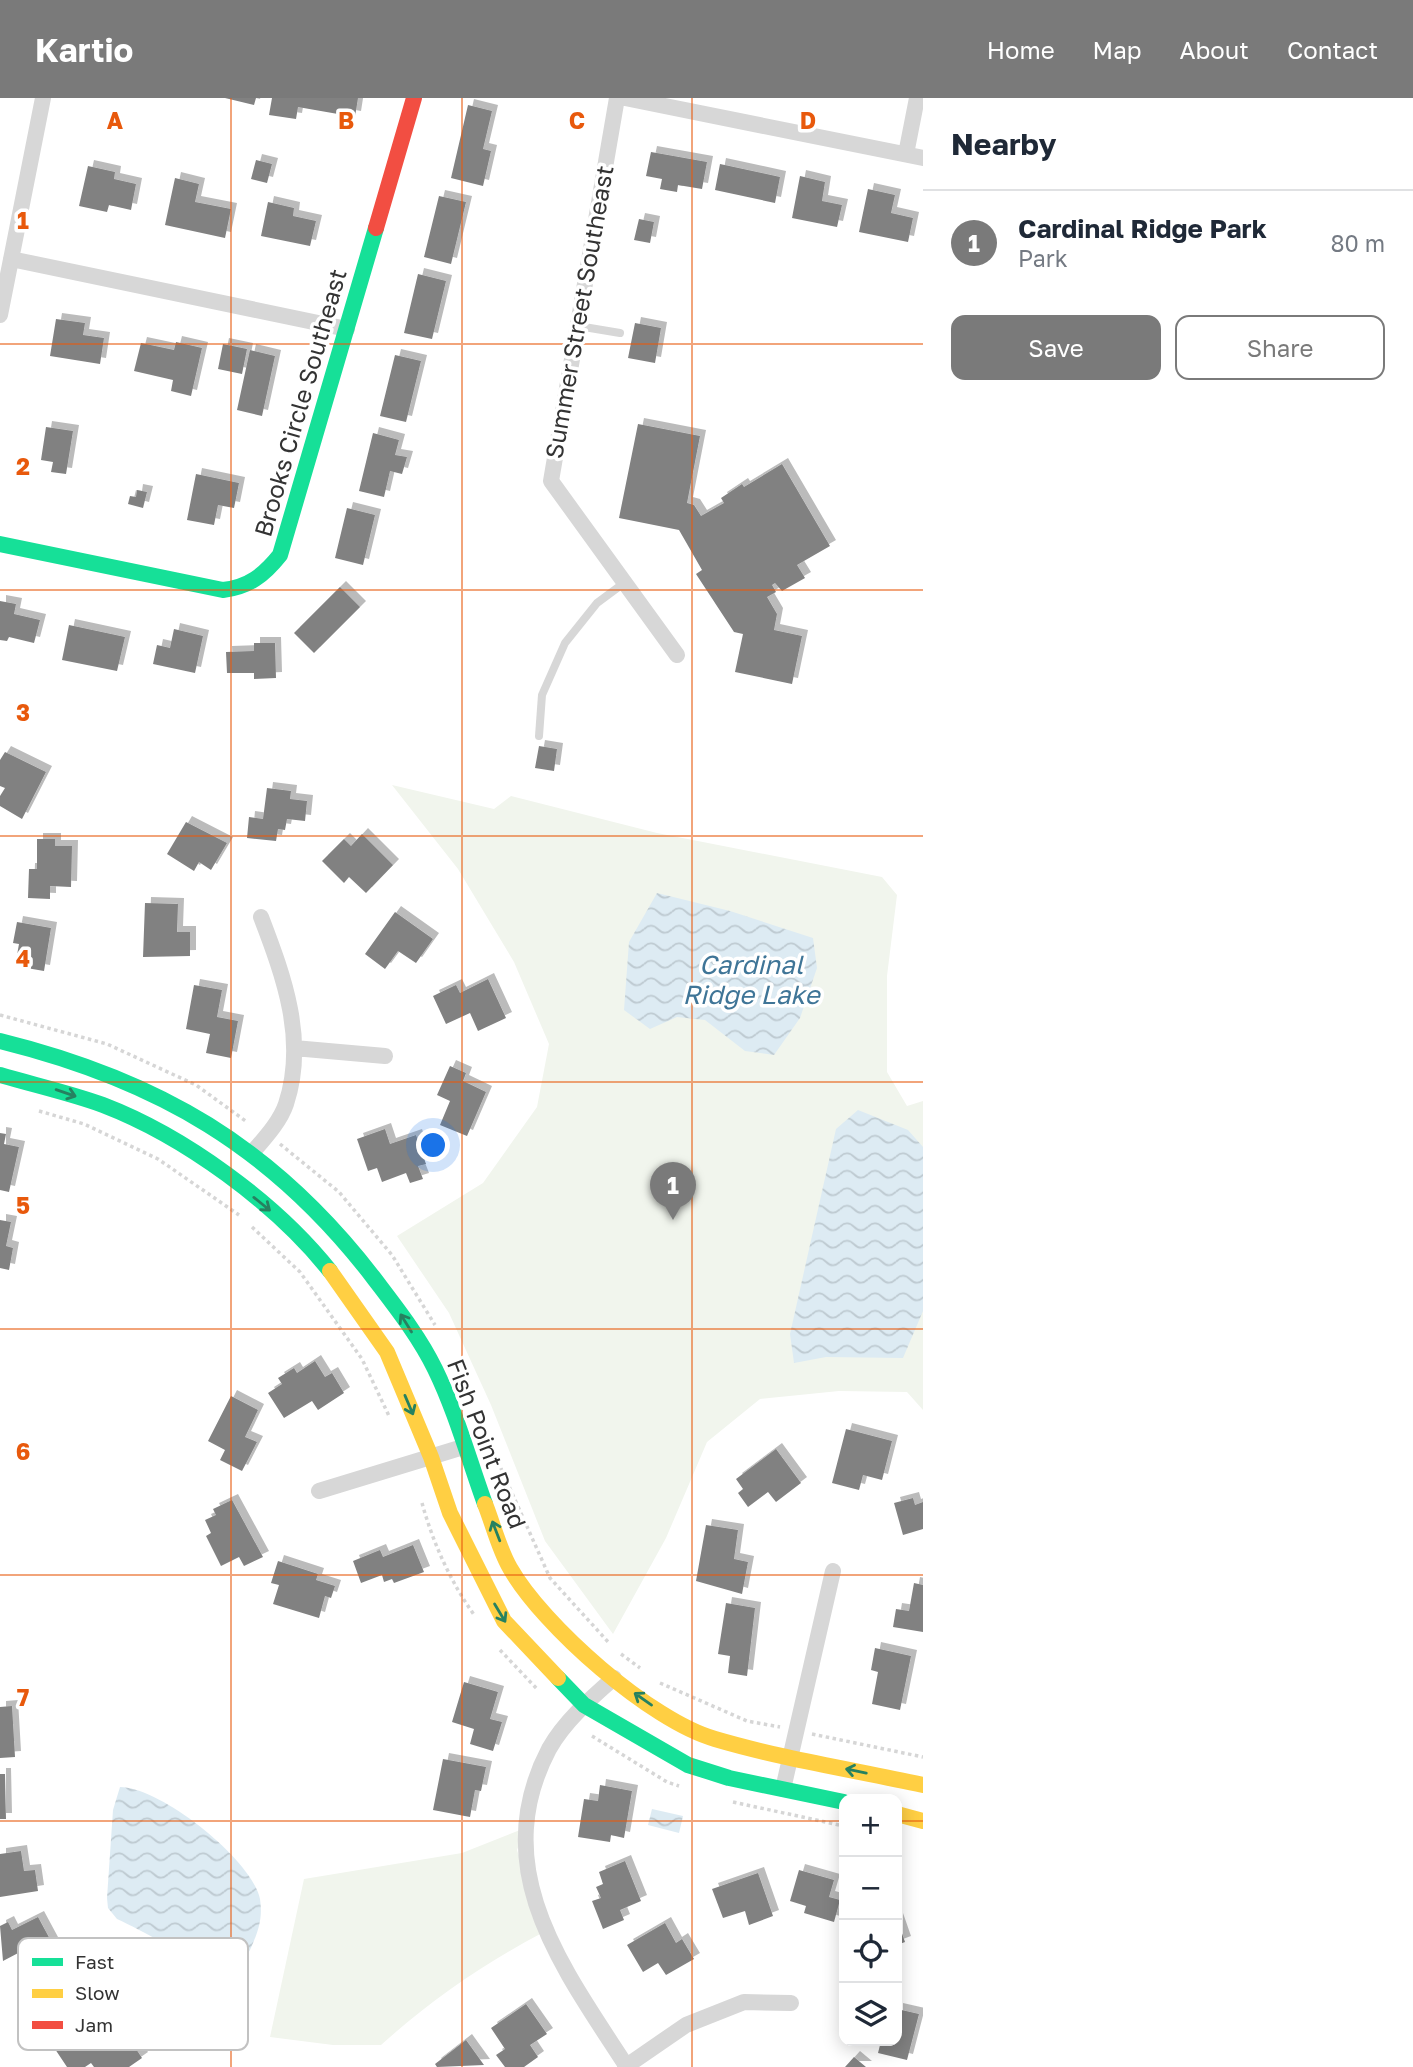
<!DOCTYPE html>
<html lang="en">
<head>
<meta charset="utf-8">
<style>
	body { margin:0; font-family:"Golos Text",sans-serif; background:#f2f2f3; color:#1f2937 }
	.controls { position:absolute; right:21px; bottom:21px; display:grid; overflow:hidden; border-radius:14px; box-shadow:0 4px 18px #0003 }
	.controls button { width:63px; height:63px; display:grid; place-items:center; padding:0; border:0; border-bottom:2px solid #e0e1e3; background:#fff; color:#1f2937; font:35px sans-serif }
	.you { position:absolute; left:434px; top:1048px; width:24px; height:24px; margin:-18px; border:5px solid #fff; border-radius:50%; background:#1a73e8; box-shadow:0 0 0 10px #1a73e833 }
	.badge { display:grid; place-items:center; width:46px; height:46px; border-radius:50%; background:#7a7a7a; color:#fff; font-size:23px; font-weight:700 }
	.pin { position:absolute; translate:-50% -58px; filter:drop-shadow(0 2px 4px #0008) }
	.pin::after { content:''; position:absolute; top:37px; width:24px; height:21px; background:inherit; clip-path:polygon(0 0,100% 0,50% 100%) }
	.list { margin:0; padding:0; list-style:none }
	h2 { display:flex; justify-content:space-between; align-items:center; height:91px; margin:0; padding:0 28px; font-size:30px }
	h2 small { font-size:23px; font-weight:400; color:#747a83 }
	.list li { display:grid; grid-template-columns:46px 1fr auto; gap:21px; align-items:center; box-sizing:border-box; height:105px; padding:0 28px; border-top:2px solid #e0e1e3 }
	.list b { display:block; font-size:26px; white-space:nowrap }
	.list p { margin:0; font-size:23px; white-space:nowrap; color:#747a83 }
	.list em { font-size:23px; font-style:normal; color:#747a83 }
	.actions { display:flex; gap:14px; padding:21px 28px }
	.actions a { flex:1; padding:16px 0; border:2px solid #7a7a7a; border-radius:14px; text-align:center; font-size:24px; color:#7a7a7a }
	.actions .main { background:#7a7a7a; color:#fff }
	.icon { flex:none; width:38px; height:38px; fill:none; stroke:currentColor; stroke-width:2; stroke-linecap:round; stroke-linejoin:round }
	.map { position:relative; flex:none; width:923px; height:1969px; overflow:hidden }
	header { display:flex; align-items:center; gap:42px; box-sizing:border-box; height:98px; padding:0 35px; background:#7a7a7a; color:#fff }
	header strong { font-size:33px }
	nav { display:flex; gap:38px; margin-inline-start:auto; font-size:24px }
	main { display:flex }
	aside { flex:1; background:#fff }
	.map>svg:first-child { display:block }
	.green { fill:#f1f5ed }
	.water { fill:url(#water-waves) }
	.building { fill:#818181; filter:url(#shadow) }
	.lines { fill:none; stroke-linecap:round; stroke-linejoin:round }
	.path { stroke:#d6d6d6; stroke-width:3.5; stroke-dasharray:3.5 3.5; stroke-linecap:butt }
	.lane { stroke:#d7d7d7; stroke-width:8 }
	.street { stroke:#d7d7d7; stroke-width:16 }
	.fast { stroke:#16e098; stroke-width:16 }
	.slow { stroke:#ffcf43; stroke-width:16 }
	.jam { stroke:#f24e42; stroke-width:16 }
	.oneway { stroke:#268160 }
	.grid { fill:none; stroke:#e8590c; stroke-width:2; stroke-opacity:0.55 }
	.labels { text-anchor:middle; stroke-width:7; stroke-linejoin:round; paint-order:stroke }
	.street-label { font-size:24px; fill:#333; stroke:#fff }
	.water-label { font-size:26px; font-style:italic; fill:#3f7597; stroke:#fff }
	.key { fill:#fff; stroke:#c2c2c2; stroke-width:2 }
	.key-label { font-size:19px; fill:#333 }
	.grid-label { font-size:23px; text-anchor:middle; font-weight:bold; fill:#e8590c; stroke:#fff; stroke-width:7; stroke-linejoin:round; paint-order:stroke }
</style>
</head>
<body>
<header>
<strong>Kartio</strong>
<nav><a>Home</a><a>Map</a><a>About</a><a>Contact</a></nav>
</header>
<main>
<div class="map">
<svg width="923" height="1969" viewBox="0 0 923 1969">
	<defs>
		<pattern id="water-waves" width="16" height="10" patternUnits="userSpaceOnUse" patternTransform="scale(1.75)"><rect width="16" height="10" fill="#ddebf3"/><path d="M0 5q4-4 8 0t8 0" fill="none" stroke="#becad1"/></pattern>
		<filter id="shadow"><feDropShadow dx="6" dy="-6" stdDeviation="0" flood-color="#0004"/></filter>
	</defs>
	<rect width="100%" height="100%" fill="#fff"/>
	<path class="green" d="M392,687L494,711L511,698L657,735L882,779L897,797L887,878V974L907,1008L923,1003V1312L907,1294L839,1293L760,1301L707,1344L666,1440L613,1536L545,1443L491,1307L449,1215L397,1138L483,1085L537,1009L549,946L514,864L458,771Z
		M525,1730L517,1752L542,1835C483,1866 431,1902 381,1947H333L270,1939L304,1781L462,1755Z"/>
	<path class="water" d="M657,795L730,813L813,840L817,870L800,920L774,957L745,953L705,922L677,919L650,931L624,912L629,844Z
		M858,1012L908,1032L923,1049V1213L903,1260L826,1259L794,1265L790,1236L836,1031Z
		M120,1689C160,1689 252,1761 260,1801C263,1821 258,1834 250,1852C244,1864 227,1870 213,1867C189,1861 142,1832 117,1821L108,1810L107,1800L113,1712Z
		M652,1711L683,1718L679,1735L648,1727Z"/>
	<path class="building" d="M225,0H256L254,7Z
		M272,0H358L355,19L298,9L296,21L269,17Z
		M468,7L492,13L483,51L491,53L483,88L451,80Z
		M651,54L707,64L702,91L678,87L677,94L660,91L662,81L646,78Z
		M256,62L272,66L267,85L251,81Z
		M720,66L780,79L775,105L715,92Z
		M88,68L115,74L114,81L136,86L131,112L109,107L107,114L79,108Z
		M800,78L825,84L822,103L842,107L837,129L792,120Z
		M175,80L199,86L195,104L231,111L225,140L165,127Z
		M868,91L895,97L891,115L913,120L908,144L859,134Z
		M439,98L466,104L451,166L424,159Z
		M268,104L294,110L293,118L316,123L310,148L261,138Z
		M639,121L654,124L650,145L634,142Z
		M418,176L446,183L432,241L404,235Z
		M56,221L85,225L83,237L104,240L100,266L50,258Z
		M635,225L661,230L655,265L628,260Z
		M176,244L202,250L191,298L171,293L173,282L134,273L141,245L174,252Z
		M223,246L247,251L242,276L218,271Z
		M250,252L275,258L262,318L237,312Z
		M395,257L421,263L406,324L380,318Z
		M638,326L700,338L687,405L694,407L701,418L724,405L721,400L742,386L744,389L782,366L830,448L797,467L805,480L782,493L775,485L772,487L776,494L767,499L777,516L774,532L802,538L792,586L735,574L743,536L734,534L696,476L702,472L679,432L619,420Z
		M46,329L73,333L66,376L51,374L53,364L41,362Z
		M373,335L399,342L395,357L407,359L402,376L390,373L384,399L359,393Z
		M196,376L239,385L234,410L218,407L214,427L187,422Z
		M137,392L147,394L143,410L128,406L130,398L136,399Z
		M347,410L375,417L363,467L335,460Z
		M340,489L360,509L314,555L294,535Z
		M0,503L16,506L14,516L40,522L34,545L9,539L7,543L0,542Z
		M69,527L125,539L117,573L62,562Z
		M174,531L203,538L195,575L153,566L157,547L170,550Z
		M254,545H275L276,580L254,581V575H227L226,554L254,553Z
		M539,648L557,651L554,673L535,670Z
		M5,654L46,674L22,721L0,708V698L5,690L0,688V662Z
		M267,690L291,693L290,701L307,703L305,723L287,721L285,732L278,731L276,743L247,740L249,719L263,721Z
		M186,724L227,745L211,772L199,764L194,773L167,756Z
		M362,736L393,767L366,795L349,779L344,785L322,763L344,741L351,748Z
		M37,741H55V748H72L71,789L50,788V801L28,800L29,771H37Z
		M145,805L178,806L177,834H190V858L143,859Z
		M395,814L433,841L416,865L398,853L385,871L365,856Z
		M17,824L51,830L44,873L15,868L19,846L13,845Z
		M488,881L506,920L478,933L470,915L446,926L433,898L456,887L460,895Z
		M194,887L222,892L217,919L238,923L231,960L206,955L210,936L186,931Z
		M450,968L466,975L463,983L486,994L467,1038L440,1027L450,1003L437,997Z
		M385,1031L390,1046L416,1037L426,1066L418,1068L423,1081L410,1085L406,1075L382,1084L377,1070L368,1073L357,1041Z
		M0,1035L6,1036L4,1046L19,1049L9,1094L0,1092Z
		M0,1122L11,1124L6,1148L13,1150L9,1172L0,1170Z
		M315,1263L325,1279L332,1275L344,1295L318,1312L312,1303L284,1320L268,1295L282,1286L278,1280L294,1270L297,1275Z
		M231,1298L258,1312L245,1339L257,1344L242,1373L220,1362L225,1352L208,1343Z
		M846,1331L892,1343L882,1382L863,1377L859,1392L832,1385Z
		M776,1351L801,1385L776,1404L768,1394L748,1409L738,1395L743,1391L736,1381Z
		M913,1400L915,1407L923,1404V1431L903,1437L894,1405Z
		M232,1402L263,1459L244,1468L239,1459L221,1468L206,1438L211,1435L205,1422L216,1417L213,1411Z
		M706,1427L738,1432L734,1461L748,1464L742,1496L696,1483Z
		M413,1447L424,1474L394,1485L392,1481L384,1484L382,1477L361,1485L353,1463L380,1452L383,1459Z
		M278,1463L318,1476L316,1482L335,1488L331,1500L325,1498L319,1520L273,1506L279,1487L271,1485Z
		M914,1485L923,1487V1534L893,1529L896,1511L909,1513Z
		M726,1505L755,1510L747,1578L728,1575L730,1558L718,1556Z
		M875,1550L911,1558L900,1612L872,1606L878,1574L871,1572Z
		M464,1584L498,1594L490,1621L502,1624L493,1653L470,1646L474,1631L452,1624Z
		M12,1608L15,1659L0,1660V1609Z
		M443,1661L486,1669L481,1693L475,1692L470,1719L433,1712Z
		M0,1676H5L6,1721H0Z
		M600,1687L632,1693L624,1740L611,1737L610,1744L578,1739L584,1701L598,1703Z
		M21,1753L24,1773L35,1772L38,1793L0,1799V1756Z
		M625,1763L641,1803L620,1812L624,1822L603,1831L592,1803L601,1800L596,1789L603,1786L599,1774Z
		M799,1772L834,1782L829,1799L840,1802L834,1824L804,1815L806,1808L790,1803Z
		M758,1775L773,1818L749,1827L745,1813L723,1820L712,1791Z
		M38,1819L59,1858L32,1872L22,1853L3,1863L0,1828L8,1824L12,1832Z
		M897,1821L905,1844L897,1847Z
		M665,1825L676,1845L682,1841L694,1861L666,1877L658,1865L643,1874L627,1847Z
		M526,1906L547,1936L530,1947L538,1959L524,1969H505L496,1957L505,1951L491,1930Z
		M897,1911L919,1916L907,1962L878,1955L881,1943H897Z
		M104,1929L118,1949L130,1942L142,1960L129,1969H94L91,1965L85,1969H67L55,1951L77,1937L82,1944Z
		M466,1942L484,1967L437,1969L435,1966Z
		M854,1959L866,1969H845Z"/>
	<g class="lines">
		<path class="path" d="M0,917L107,946L196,987L247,1024
			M39,1013L84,1026L158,1061L239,1117
			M280,1046L339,1094L392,1157L435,1227
			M252,1129L300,1174L362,1261L390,1320
			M478,1319L550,1480L610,1546
			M422,1405C433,1445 451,1485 475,1518
			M500,1552L538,1592
			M621,1556L640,1570
			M660,1585L747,1623L780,1629
			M812,1636L923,1659
			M592,1638L667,1684L679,1688
			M733,1704L844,1728"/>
		<path class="lane" d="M578,228L620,235
			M539,638L542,597L565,545L597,505L624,485"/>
		<path class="street" d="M617,0L551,383L677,557
			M625,0L923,60
			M906,56L917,0
			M11,161L347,231
			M0,217L43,0
			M294,950L385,958
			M252,1055C264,1041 280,1024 286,1006C307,942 284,879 261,819
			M319,1393L463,1349
			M614,1580C591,1600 564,1624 549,1651C486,1771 563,1870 627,1969
			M783,1691L833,1473
			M625,1969L686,1927L744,1904L791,1905"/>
		<path class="fast" d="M0,446L223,492C249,489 264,477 280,457L376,130
			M0,943C158,982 273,1049 373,1179C395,1208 419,1238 435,1271C456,1314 469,1362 485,1406
			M0,977C34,987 70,995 103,1007C184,1038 276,1105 330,1173
			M558,1580L584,1607L688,1667L729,1680L844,1704"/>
		<path class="slow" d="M330,1173L387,1254L431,1359L450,1415L504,1523L558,1580
			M485,1406C493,1426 499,1451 510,1470C543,1528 651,1623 715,1641C783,1661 854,1672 923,1687
			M897,1716L923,1723"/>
		<path class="jam" d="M376,130L414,0"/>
	</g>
	<defs><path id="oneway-shaft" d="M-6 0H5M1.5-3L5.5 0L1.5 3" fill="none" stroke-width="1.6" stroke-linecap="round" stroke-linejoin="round" transform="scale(1.75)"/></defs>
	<g class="oneway">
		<use href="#oneway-shaft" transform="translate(66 995) rotate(19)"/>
		<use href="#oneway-shaft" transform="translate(262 1106) rotate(39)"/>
		<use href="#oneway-shaft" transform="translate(406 1225) rotate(-122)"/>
		<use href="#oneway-shaft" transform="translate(409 1307) rotate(67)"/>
		<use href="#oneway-shaft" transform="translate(496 1433) rotate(-111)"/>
		<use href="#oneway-shaft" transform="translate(500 1515) rotate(59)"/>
		<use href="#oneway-shaft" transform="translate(643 1601) rotate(-145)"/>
		<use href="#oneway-shaft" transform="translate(856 1673) rotate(-168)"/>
	</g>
	<path class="grid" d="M231,0V1969M462,0V1969M692,0V1969M0,246H923M0,492H923M0,738H923M0,984H923M0,1231H923M0,1477H923M0,1723H844M897,1723H923"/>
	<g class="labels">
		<g class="street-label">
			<text transform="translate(580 214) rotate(-80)" y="8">Summer Street Southeast</text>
			<text transform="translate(301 305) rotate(-74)" y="8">Brooks Circle Southeast</text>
			<text transform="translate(486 1346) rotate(69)" y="8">Fish Point Road</text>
		</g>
		<g class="water-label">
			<text x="751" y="876">Cardinal<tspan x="751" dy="30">Ridge Lake</tspan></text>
		</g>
	</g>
	<rect x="18" y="1840" width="230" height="112" rx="10" class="key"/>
	<rect x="32" y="1860" width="31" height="8" fill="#16e098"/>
	<rect x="32" y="1891" width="31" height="9" fill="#ffcf43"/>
	<rect x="32" y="1923" width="31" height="8" fill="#f24e42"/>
	<g class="key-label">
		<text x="75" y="1871">Fast</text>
		<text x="75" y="1902">Slow</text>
		<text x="75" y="1934">Jam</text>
	</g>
	<g class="grid-label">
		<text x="115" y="31">A</text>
		<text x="346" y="31">B</text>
		<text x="577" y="31">C</text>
		<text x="808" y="31">D</text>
		<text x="23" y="131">1</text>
		<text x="23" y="377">2</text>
		<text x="23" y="623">3</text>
		<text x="23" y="869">4</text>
		<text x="23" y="1116">5</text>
		<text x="23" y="1362">6</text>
		<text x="23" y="1608">7</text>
	</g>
</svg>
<div class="controls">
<button>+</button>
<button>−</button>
<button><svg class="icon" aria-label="locate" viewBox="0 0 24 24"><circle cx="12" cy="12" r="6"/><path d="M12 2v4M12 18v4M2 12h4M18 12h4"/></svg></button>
<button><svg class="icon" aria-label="layers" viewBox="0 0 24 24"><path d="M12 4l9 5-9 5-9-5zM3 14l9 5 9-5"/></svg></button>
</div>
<div class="you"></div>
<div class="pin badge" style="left:673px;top:1122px">1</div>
</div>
<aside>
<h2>Nearby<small></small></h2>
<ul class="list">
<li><span class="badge">1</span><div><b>Cardinal Ridge Park</b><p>Park</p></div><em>80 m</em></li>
</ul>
<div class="actions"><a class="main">Save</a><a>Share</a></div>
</aside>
</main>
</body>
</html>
